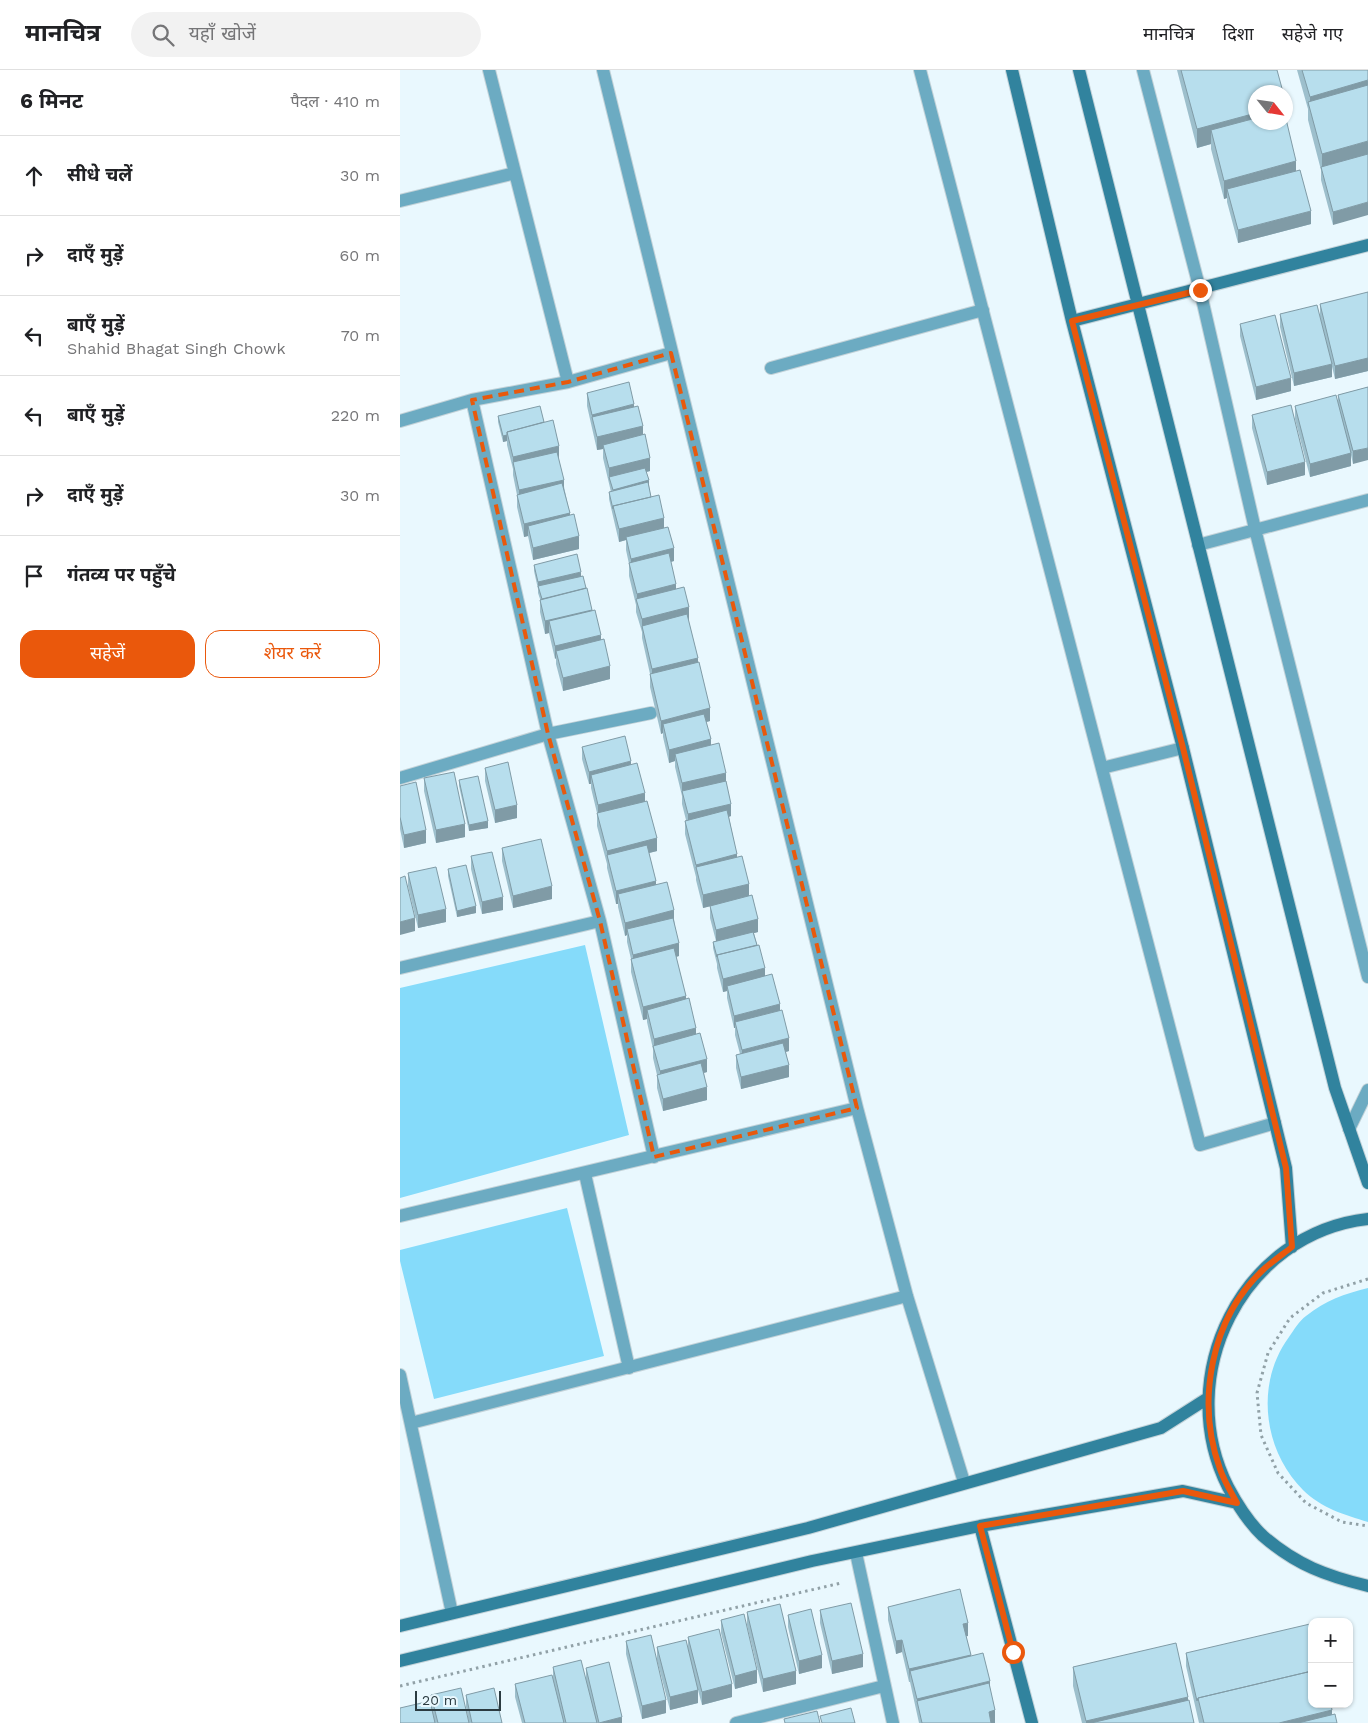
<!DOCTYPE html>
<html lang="hi">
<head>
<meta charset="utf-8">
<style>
	body { margin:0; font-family:"Work Sans","Noto Sans Devanagari",sans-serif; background:#f2f2f2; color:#202124 }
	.controls { position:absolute; right:15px; bottom:15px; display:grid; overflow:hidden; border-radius:10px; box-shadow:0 1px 4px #0004 }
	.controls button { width:45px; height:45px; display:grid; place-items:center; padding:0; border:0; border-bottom:1px solid #e0e0e0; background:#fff; color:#202124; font:25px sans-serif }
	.compass { position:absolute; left:848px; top:15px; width:45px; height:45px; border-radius:50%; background:#fff; box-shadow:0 1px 4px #0004; rotate:120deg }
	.scale { position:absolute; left:15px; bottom:12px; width:86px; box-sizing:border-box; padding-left:5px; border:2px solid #2b3b41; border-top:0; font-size:14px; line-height:18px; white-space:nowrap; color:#2b3b41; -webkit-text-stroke:4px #e9f8fe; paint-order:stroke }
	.stop { position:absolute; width:15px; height:15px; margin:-11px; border:4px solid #ea580c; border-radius:50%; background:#fff }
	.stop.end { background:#ea580c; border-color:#fff; box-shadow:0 1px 5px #0008 }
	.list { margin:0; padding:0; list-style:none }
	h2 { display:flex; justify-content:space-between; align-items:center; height:65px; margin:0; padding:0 20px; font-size:21px }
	h2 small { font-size:16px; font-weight:400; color:#757577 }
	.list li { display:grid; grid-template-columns:32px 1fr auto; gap:15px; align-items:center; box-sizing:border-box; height:80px; padding:0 20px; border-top:1px solid #e0e0e0 }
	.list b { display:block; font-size:19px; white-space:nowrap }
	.list p { margin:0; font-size:16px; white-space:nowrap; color:#757577 }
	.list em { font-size:16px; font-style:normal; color:#757577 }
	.actions { display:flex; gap:10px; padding:15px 20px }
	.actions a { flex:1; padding:11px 0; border:1px solid #ea580c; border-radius:15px; text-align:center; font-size:18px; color:#ea580c }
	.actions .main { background:#ea580c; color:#fff }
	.icon { flex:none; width:28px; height:28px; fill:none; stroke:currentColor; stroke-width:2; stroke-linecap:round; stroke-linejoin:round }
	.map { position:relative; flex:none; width:968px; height:1653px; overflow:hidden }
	header { display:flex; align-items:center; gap:30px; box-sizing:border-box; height:70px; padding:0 25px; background:#fff; border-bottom:1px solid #e0e0e0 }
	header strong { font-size:24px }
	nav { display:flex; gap:28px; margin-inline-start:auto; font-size:18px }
	.search { width:350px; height:45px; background:#f2f2f2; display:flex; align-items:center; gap:12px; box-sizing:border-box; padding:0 18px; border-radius:28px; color:#757577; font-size:19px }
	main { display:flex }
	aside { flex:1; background:#fff }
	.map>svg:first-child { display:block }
	.green { fill:#85dbfa }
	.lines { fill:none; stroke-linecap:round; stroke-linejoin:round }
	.lane-casing { stroke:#c3d2d8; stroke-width:14 }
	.street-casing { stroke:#c3d2d8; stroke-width:14 }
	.secondary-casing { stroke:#c3d2d8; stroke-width:14 }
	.path { stroke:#91a1a7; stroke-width:3; stroke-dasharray:2.5 4; stroke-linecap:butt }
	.lane { stroke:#6cabc2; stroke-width:12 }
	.street { stroke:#6cabc2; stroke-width:12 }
	.secondary { stroke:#31839e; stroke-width:12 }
	.wall { fill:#9dbfcc }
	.shaded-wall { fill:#809ba6 }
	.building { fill:#b7deed; stroke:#809ba6 }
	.route { stroke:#ea580c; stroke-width:6 }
	.marked { fill:none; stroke:#e8590c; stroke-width:4; stroke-dasharray:10 6; stroke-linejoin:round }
</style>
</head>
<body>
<header>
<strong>मानचित्र</strong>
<div class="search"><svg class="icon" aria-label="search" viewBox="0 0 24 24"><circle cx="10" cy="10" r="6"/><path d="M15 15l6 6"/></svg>यहाँ खोजें</div>
<nav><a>मानचित्र</a><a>दिशा</a><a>सहेजे गए</a></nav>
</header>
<main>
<aside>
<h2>6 मिनट<small>पैदल · 410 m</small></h2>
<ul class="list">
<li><svg class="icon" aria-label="ahead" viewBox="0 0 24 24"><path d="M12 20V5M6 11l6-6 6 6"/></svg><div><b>सीधे चलें</b></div><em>30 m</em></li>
<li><svg class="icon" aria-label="right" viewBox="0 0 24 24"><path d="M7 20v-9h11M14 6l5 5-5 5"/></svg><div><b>दाएँ मुड़ें</b></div><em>60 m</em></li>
<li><svg class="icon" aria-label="left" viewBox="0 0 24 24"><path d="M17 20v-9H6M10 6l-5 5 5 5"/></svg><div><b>बाएँ मुड़ें</b><p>Shahid Bhagat Singh Chowk</p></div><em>70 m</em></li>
<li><svg class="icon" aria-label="left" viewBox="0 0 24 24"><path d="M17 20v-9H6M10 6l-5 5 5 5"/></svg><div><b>बाएँ मुड़ें</b></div><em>220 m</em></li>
<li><svg class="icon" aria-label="right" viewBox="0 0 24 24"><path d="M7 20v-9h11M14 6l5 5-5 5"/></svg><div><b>दाएँ मुड़ें</b></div><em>30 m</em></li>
<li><svg class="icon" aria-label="arrive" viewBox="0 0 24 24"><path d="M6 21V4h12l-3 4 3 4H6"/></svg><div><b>गंतव्य पर पहुँचे</b></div></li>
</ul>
<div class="actions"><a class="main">सहेजें</a><a>शेयर करें</a></div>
</aside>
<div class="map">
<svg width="968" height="1653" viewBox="0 0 968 1653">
	<rect width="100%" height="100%" fill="#e9f8fe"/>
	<path class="green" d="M185,875L229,1065L0,1128V918Z
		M167,1138L204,1286L34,1329L0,1191V1180Z
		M968,1218V1452C945,1445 921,1438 903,1420C863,1380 855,1313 889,1267C894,1260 899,1251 906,1246C926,1230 944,1224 968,1218Z"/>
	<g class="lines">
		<defs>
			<path id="lane" d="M520,0L800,1075L875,1053
				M371,298L583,240
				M702,698L783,678"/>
			<path id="street" d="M89,0L168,312
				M203,0L457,1038L507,1226L564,1412
				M743,0L800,220L855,459L968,907
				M0,131L115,103
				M72,330L148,664L200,851L254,1087
				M0,351L72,330L168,312L271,283
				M798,475L968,430
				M0,708L148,664L251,643
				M0,898L200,851
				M949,1059L968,1020
				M185,1104L229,1298
				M0,1146L457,1038
				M0,1305L52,1543
				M11,1353L507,1226
				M456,1483L493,1653
				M336,1653L484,1616"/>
			<path id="secondary" d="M612,0L672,251L783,678L886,1098L892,1177
				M679,0L935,1018L968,1113
				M672,251L968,175
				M968,1149C842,1163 772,1306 828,1417C837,1434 849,1453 863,1466C896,1495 927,1506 968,1516
				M580,1456L632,1653
				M0,1556L408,1458L761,1358L808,1328
				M0,1591L412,1491L580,1456L783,1421L837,1433"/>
		</defs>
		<use href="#lane" class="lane-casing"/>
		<use href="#street" class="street-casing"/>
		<use href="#secondary" class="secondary-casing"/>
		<path class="path" d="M968,1209L923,1223L890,1248L868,1283L857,1323L861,1365L878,1403L906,1433L942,1452L968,1456
			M0,1616L441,1513"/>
		<use href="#lane" class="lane"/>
		<use href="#street" class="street"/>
		<use href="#secondary" class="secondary"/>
	</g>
	<path class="wall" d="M777,0H877L896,101L911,154L838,173L827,132V128L824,129L811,79V74L797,78Z
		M897,0H968L933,155L921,110V100L908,50V39Z
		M968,223V301L935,309L920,247V234Z
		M880,244L932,307L894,316L880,257Z
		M840,254L891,321L856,330L840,266Z
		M968,317L953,394L951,385V396L910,407L895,349V336L938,334V325Z
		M187,323L234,337L243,365L250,401L246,402L249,416L251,427L264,458L274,491L271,492L276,519L289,550H288L310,651L306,652L311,675L326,711L331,746L329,747L337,787L349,826L358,862L354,863L365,906L380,941L389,981L386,982L389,1007L341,1019L336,998V985L340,984L335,965V958H334L327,928V921L323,922L317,898V894L313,878V872L316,871L310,848V836L303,838L296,810V807L285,764V751L286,750L282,734V726L275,697V691L269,693L263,667V663L261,664L250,617V604L242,568V562L236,542V535L229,506V494L226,480V470L219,472L209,429V422H211L203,388V379L197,380L187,336Z
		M852,345L905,405L867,415L852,358Z
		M98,346L144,352L158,388L170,445L179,479L133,490L128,466L124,467L117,437V425L113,405V399L107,375V371L103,372L98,352Z
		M134,495L181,506L201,570L210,609L163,621L156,594V588L155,589L149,563L145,564L140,542V529L138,523V519L134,501Z
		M182,677L231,694L245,731L257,781L249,783L256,815L274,849L279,886L276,887L286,929L307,1002L304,1003L307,1030L263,1041L257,1018V1005L253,988V979L247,952V949L243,950L231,902V889L227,872V865L225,866L218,837V834H216L207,798V794L197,756V743L191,718V714H189L182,689Z
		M85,698L117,748L95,753L85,711Z
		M24,708L65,767L36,773L24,721Z
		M59,710L88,758L69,761L59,716Z
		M0,716L26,773L4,778L0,759Z
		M102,778L152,829L113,838L102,791Z
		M71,786L103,840L82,844L71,799Z
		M48,799L76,843L57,847L48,806Z
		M8,803L46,852L18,858L8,816Z
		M488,1537L568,1566H566L571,1586L590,1618L595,1653H519L510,1612H509L502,1582L496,1584L488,1550Z
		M420,1540L463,1597L432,1604L420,1553Z
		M347,1542L396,1614L363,1622L347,1555Z
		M388,1545L422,1598L399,1604L388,1557Z
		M321,1550L357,1613L335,1619L321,1563Z
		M288,1567L332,1627L302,1635L298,1620V1633L270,1640L257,1590V1577L288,1579Z
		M226,1571L266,1643L242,1649L226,1584Z
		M786,1583L912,1634L932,1645L937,1653H799L786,1596Z
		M153,1597L186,1608V1598L222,1653H122L115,1627V1614L153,1607Z
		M673,1597L788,1630L794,1653H682L673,1616Z
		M31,1625L69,1653H0L31,1637Z
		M66,1625L102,1653H69L66,1637Z"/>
	<path class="shaded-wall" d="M968,10V29L910,39V27Z
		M886,35V54L811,60V74L797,78V59L856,43V52H886Z
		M968,71V90L922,100V84Z
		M896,91V110L827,119V128L824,129V111Z
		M968,132V145L933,155V142Z
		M911,141V154L838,173V160Z
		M968,288V301L935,309V296Z
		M932,294V307L894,316V303Z
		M891,308V321L856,330V317Z
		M234,334V347H192V358V345Z
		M243,356V369L203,375V379L197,380V367Z
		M107,365V371L103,372V366Z
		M159,376V388L113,393V387Z
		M968,378V390L953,394V381Z
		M951,383V396L910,407V394Z
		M250,388V401L210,411L209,407V398Z
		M905,392V405L867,415V402Z
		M164,410V423L119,433V420Z
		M249,410V417L213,426V420Z
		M170,443V456H128V466L124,467V454Z
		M264,448V461L226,467V470L219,472V459Z
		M179,466V479L133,490V478Z
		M274,478V491L231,501V489Z
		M181,502V508L138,516V519V512Z
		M276,514V527L237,530V524Z
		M289,537V550L243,561L242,556V549Z
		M192,540V552L149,551V563L145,564V551Z
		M201,565V578L156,581V588L155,589V576Z
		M298,588V601L252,612V599Z
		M210,596V609L163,621V608Z
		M310,638V651L265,663L263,654V663L261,664V651Z
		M311,669V682L275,684V691L269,693V680Z
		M231,691V704L191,705V714H189V702Z
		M326,703V716L282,721V726V713Z
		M245,723V736L198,747V735Z
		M331,734V746L288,757V744Z
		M117,735V748L95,753V740Z
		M88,751V758L69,761V755Z
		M65,754V767L36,773V760Z
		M26,760V773L4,778V765Z
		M257,768V781L209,793L207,785V794V781Z
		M337,784V797H296V807V795Z
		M256,811V824H218V834H216V821Z
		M349,814V827L303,838V825Z
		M152,816V829L113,838V826Z
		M103,827V840L82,844V832Z
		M76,836V843L57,847V841Z
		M46,839V852L18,858V845Z
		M274,840V853L227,859V865L225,866V853Z
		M15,848V861L0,865V852Z
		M358,849V862L316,873V860Z
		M279,873V886L233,898V885Z
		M365,898V911L327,916V921L323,922V909Z
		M286,926V939L247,940V949L243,950V937Z
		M380,934V947L335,952V958H334V946Z
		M296,958V971L254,978V969Z
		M389,968V981L342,993V980Z
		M307,989V1002L260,1014V1001Z
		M389,995V1007L341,1019V1007Z
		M307,1017V1030L263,1041V1029Z
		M568,1553V1566L563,1567V1554Z
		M502,1570V1582L496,1584V1571Z
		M463,1584V1597L432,1604V1591Z
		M422,1585V1598L399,1604V1591Z
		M571,1585V1598L510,1601L509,1612V1599Z
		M357,1600V1613L335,1619V1606Z
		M396,1601V1614L363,1622V1609Z
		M590,1611V1624L517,1631V1642V1629Z
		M332,1614V1627L302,1635V1622Z
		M298,1620V1633L270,1640V1627Z
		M788,1627V1645L755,1653H686V1651Z
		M266,1630V1643L242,1649V1636Z
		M595,1640V1653H589V1642Z
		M932,1640V1653H879Z
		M222,1647V1653H199Z"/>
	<path class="building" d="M781,0H877L883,22H856V43L797,59Z
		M902,0H968V10L910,27Z
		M968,15V71L922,84L908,32Z
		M856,48V52H886V49L896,91L824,111L811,60Z
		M968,84V132L933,142L921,97Z
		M900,100L911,141L838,160L827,119Z
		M968,222V288L935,296L920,234Z
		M917,235L932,294L894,303L880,244Z
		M875,245L891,308L856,317L840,254Z
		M229,312L234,334L192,345L187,323Z
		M968,317V378L953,381L938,325Z
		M936,325L951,383L910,394L895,336Z
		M891,335L905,392L867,402L852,345Z
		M140,336L144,352L107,362V365L103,366L98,346Z
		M238,336L243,356L197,367L192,347Z
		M153,350L159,376L113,387L107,362Z
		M245,364L250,388L209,398L203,375Z
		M157,382L164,410L119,420L113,392Z
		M245,398L249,410L213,420L209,407Z
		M248,412L251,427L213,436V439L209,422Z
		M162,413L170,443L124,454L117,425Z
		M259,425L264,448L219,459L213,436Z
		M174,444L179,466L133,478L128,456Z
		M268,457L274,478L231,489L226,467Z
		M269,483L276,514L237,524L229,493Z
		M177,484L181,502L138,512L134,495Z
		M183,506L186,518L142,529L138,516Z
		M284,517L289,537L242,549L236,529Z
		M187,518L192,540L145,551L140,530Z
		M195,540L201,565L155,576L149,551Z
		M287,544L298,588L252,599L242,556Z
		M204,569L210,596L163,608L156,581Z
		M299,592L310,638L261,651L250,604Z
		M304,644L311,669L269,680L263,654Z
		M225,666L231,691L189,702L182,677Z
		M319,673L326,703L282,713L275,684Z
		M108,692L117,735L95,740L85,698Z
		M237,693L245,723L198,735L191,705Z
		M54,702L65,754L36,760L24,708Z
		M78,706L88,751L69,755L59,710Z
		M326,711L331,734L288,744L282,721Z
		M16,712L26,760L4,765L0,747V716Z
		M247,731L257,768L207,781L197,743Z
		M327,740L337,784L296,795L285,751Z
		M141,769L152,816L113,826L102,778Z
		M247,775L256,811L216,821L207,785Z
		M92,782L103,827L82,832L71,786Z
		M342,786L349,814L303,825L296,797Z
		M66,795L76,836L57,841L48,799Z
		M36,797L46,839L18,845L8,803Z
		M5,806L15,848L0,852V808Z
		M267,812L274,840L225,853L218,824Z
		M352,825L358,849L316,860L310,836Z
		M273,848L279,873L233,885L227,859Z
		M353,862L357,875L317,885V887L313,872Z
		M359,875L365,898L323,909L317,885Z
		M274,878L286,926L243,937L231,889Z
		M372,904L380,934L334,946L327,916Z
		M289,928L296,958L254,969L247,940Z
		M382,940L389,968L342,980L335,952Z
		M300,963L307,989L260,1001L253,976Z
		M383,973L389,995L341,1007L336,985Z
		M301,993L307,1017L263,1029L257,1005Z
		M560,1519L568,1553L563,1554L571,1585L509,1599L502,1570L496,1571L488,1537Z
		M451,1533L463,1584L432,1591L420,1540Z
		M380,1534L396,1601L363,1609L347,1542Z
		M411,1539L422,1585L399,1591L388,1545Z
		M344,1544L357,1600L335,1606L321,1550Z
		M910,1554L912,1562V1601L798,1628L797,1631L786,1583Z
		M319,1559L332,1614L302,1622L288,1567Z
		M251,1565L266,1630L242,1636L226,1571Z
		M286,1570L298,1620L270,1627L257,1577Z
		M776,1573L788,1627L686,1651L673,1597Z
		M583,1583L590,1611L517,1629L510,1601Z
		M181,1590L197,1653H166L153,1597Z
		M209,1592L222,1647L199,1653L186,1598Z
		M912,1601V1634H931L932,1640L879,1653H804L798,1628Z
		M152,1605L164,1653H125L115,1614Z
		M589,1613L595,1640L589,1642L591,1653H522L517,1631Z
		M61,1618L69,1653H38L31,1625Z
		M94,1618L102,1653H72L66,1625Z
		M789,1630L794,1653H691Z
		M30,1631L35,1653H0V1638Z
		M451,1638L455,1653H422L420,1646Z
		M417,1641L420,1653H385L384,1649Z
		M935,1644L937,1653H898Z"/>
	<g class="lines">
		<path class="route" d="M613,1582L580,1456L783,1421L837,1433C831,1422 824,1411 820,1399C796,1332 810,1248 865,1198C873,1191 883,1184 892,1177L886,1098L783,678L672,251L800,220"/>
	</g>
	<path class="marked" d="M271,283L457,1038L254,1087L200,851L148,664L72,330L168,312Z"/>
</svg>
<div class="controls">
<button>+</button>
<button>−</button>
</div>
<svg class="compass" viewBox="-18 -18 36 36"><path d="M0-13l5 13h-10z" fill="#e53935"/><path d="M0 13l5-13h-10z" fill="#757577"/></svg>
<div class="scale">20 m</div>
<div class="stop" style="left:613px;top:1582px"></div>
<div class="stop end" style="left:800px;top:220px"></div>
</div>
</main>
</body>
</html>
